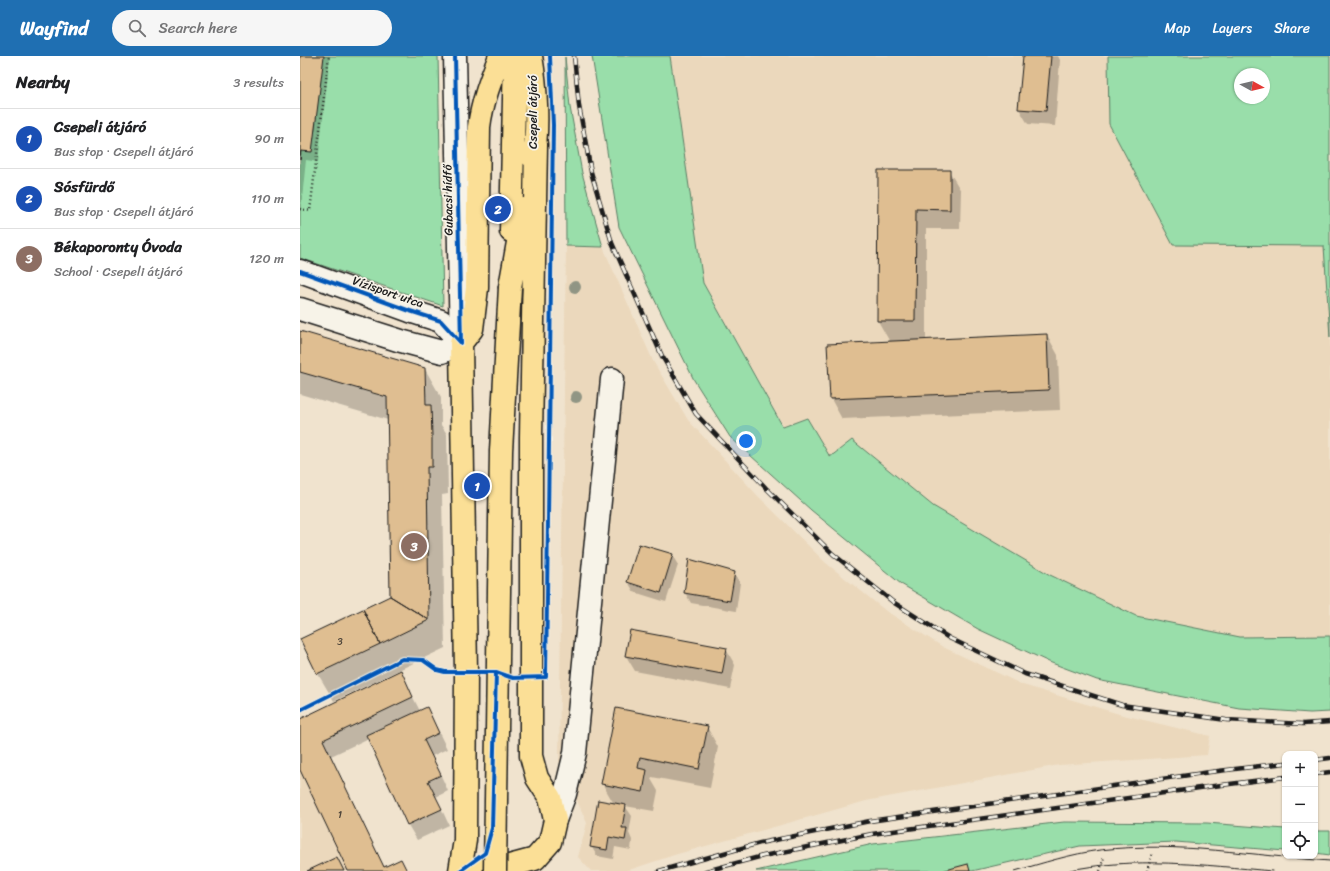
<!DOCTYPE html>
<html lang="en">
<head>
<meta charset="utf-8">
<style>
	body { margin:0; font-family:Sriracha,sans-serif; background:#f6f6f6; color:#202124 }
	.controls { position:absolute; right:12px; bottom:12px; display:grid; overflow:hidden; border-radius:8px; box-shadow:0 1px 3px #0004 }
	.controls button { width:36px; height:36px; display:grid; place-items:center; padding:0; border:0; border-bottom:1px solid #e0e0e0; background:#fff; color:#202124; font:20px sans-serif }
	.compass { position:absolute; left:934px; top:12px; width:36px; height:36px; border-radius:50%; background:#fff; box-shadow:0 1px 3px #0004; rotate:98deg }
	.you { position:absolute; left:446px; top:385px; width:14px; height:14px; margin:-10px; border:3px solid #fff; border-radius:50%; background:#1a73e8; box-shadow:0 0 0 6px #1a73e833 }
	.badge { display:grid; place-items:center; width:26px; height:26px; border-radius:50%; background:#1f6fb2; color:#fff; font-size:13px; font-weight:700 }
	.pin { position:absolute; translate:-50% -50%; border:2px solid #fff; box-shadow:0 1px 4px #0006 }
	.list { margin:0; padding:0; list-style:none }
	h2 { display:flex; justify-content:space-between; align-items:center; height:52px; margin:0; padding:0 16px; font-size:17px }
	h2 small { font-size:13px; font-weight:400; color:#757577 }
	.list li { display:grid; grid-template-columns:26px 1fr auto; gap:12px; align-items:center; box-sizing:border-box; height:60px; padding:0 16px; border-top:1px solid #e0e0e0 }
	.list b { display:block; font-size:15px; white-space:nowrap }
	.list p { margin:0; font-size:13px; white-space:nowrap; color:#757577 }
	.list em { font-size:13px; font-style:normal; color:#757577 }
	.icon { flex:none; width:22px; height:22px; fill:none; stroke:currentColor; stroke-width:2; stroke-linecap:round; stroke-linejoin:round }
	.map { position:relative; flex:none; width:1030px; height:815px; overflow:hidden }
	header { display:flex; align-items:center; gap:24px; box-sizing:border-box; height:56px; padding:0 20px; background:#1f6fb2; color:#fff }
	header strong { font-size:19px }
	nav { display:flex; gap:22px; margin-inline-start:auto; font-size:14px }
	.search { width:280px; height:36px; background:#f6f6f6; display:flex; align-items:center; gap:10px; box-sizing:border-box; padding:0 14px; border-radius:22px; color:#757577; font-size:15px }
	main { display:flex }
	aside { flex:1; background:#fff }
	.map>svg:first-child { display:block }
	.built { fill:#ebd8bc; fill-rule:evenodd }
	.green { fill:#99deaa; stroke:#5a7d63; fill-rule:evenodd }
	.shadow { fill:#0003 }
	.building { fill:#dfbe91; stroke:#1c1c1c }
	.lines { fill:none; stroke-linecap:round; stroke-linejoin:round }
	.minor-casing { stroke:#1c1c1c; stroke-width:25 }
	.major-casing { stroke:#1c1c1c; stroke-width:25 }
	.path { stroke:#1c1c1c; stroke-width:2.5; stroke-dasharray:1 3; stroke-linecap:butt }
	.minor { stroke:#f7f3e8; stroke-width:22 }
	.major { stroke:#fbdf96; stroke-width:22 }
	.tram { stroke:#1c1c1c; stroke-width:1 }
	.rail-casing { stroke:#1c1c1c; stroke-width:4.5 }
	.rail { stroke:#f7f3e8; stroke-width:3; stroke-dasharray:9; stroke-linecap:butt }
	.major-bridge-casing { stroke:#1c1c1c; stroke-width:25; stroke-linecap:butt }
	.major-bridge { stroke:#fbdf96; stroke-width:22 }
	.cycleway-casing { stroke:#f7f3e8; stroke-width:6 }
	.cycleway { stroke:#0057b8; stroke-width:4 }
	.tree { fill:#909584 }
	.labels { text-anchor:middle; stroke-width:3.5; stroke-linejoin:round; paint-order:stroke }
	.number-label { font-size:10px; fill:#4d4439 }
	.street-label { font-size:12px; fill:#1c1c1c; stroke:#f7f3e8 }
</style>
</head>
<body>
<header>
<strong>Wayfind</strong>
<div class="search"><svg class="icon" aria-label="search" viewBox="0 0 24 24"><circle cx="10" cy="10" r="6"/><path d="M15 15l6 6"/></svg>Search here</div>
<nav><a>Map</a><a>Layers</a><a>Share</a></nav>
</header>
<main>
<aside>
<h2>Nearby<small>3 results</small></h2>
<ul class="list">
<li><span class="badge" style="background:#1a4fb4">1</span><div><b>Csepeli átjáró</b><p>Bus stop · Csepeli átjáró</p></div><em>90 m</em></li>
<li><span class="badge" style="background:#1a4fb4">2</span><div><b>Sósfürdő</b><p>Bus stop · Csepeli átjáró</p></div><em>110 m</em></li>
<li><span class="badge" style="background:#8d6e63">3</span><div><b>Békaporonty Óvoda</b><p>School · Csepeli átjáró</p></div><em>120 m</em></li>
</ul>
</aside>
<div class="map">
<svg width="1030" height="815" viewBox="0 0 1030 815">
	<rect width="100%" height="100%" fill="#f0e3ce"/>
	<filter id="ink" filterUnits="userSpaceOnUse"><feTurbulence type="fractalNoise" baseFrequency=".025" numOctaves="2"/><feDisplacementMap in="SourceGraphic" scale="8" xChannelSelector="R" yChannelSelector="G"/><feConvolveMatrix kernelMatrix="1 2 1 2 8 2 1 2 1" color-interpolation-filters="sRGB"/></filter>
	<g filter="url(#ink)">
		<path class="built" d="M370,0H1013L1030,281V580L940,581L836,560L750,519L633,450L552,384L530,401L507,362L484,371L403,227ZM940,18H964V42H940Z
			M266,190L303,191L353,305L388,364L458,440L526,507L586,555L643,591L723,629L819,658L910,680L907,699L759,709L566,745L374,799L326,815H291L278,801L287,767L259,705Z
			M101,614L113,641L23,684L84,811L101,803L107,815H0V663Z"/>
		<path class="green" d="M0,0H138L143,250L0,202Z
			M292,0H370L403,227L483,371L507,362L530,401L552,384L633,450L750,519L836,560L940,581L1030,580V656L1010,657L939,652L797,624L749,606L678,573L601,528L511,454L430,381L394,324L319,171Z
			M808,0H1030V281L1024,190L873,189L809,68ZM940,18H964V42H940Z
			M265,1L270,51L282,117L303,191L266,190Z
			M764,766L907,767L985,773V795L876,786L780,790L672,815H456L573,788Z
			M1015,775H1030V799L1015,797Z"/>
		<path class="shadow" d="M0,0H30L18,106L6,104L1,152Z
			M724,0H758L760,4L755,70L728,68L719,53Z
			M579,115H649L661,135L660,173H626V284L747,279L758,299L760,354L542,363L531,343L528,289L590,286L578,265Z
			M0,276L125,313L141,341V369L147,378L148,438L142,439L145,592L34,645L18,618L2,583L91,541L88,364L0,338Z
			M372,499L378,509L366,546L334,536L328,526Z
			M434,517L440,527L436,555L391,547L385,537Z
			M426,593L435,609L430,633L335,615L326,600Z
			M100,616L120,655L127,652L147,693L132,700L148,735L136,741L149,769L117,784L108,769L69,682L31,700L84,812L107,815H49L1,714H0V664Z
			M317,653L407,671L418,691L410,732L352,721L351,723L358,735L354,755L325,750L332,760L329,777L332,784L331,794L315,791L313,803L297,800L291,790L314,748L302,727Z"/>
		<path class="building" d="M0,0H24L12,96L1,95L0,104Z
			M723,0H751L746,55L718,53Z
			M578,114H650V154L616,153L615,265H577Z
			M0,275L125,312L126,349H131L132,380V411H127L129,564L90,540L87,341L0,316Z
			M747,278L749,334L530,343L527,288Z
			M339,488L373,498L361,537L327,526Z
			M389,503L435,516L430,545L384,537Z
			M90,540L129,564L80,588L63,553Z
			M63,553L80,588L17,618L0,583Z
			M330,574L427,592L422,618L325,600Z
			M101,614L113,641L23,684L84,811L101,803L107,815H48L0,714V663Z
			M127,651L139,677L124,684L141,719L128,725L142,753L107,769L66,679Z
			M316,652L408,670L399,713L340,701L338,712L347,714L343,736L301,728Z
			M298,744L326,749L322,772H327L325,784L309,781L307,794L290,791Z
			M37,801L44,815H7Z
			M668,808L670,815H642Z"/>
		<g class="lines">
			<defs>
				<path id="minor" d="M155,0L161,287
					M0,215L110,255L141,265L161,287
					M0,253L101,285L142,296L161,287
					M255,764L265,738L275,697L312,323"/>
				<path id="major" d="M231,0C236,29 239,73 233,102
					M211,175L215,0
					M210,231L224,153
					M160,815L165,784L166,616L161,287L172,273L177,232L179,71C182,46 191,23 200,0
					M160,815L209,810L235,803L250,786L255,764L250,742L237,722L231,700V381L236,88"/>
			</defs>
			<use href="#minor" class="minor-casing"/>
			<use href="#major" class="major-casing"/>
			<path class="path" d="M0,153L10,155L29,0
				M800,815L804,801
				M847,815L852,798"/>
			<use href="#minor" class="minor"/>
			<use href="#major" class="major"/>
			<path class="tram" d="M715,815C743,807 771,798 800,794C877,785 954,800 1030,805
				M766,815C834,800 903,809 972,815"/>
			<defs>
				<path id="rail" d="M274,0L279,50L291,116L312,187L362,300L396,358L466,432L533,498L593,546L649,582L725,618L822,649L926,664L1003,668L1030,666
					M1015,704L1030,702
					M1015,718L1030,716
					M359,815L460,787L570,765L910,716L985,707
					M406,815L463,800L572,778L914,730L985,721"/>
			</defs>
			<use href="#rail" class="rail-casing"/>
			<use href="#rail" class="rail"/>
			<defs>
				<path id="major-bridge" d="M195,815L201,395L210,231"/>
			</defs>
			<use href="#major-bridge" class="major-bridge-casing"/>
			<use href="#major-bridge" class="major-bridge"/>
			<defs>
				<path id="cycleway" d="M155,0L161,287
					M0,215L110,255L141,265L161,287
					M0,654L102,603L123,604L137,614L145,616H196L213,622L246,621L253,69L250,0
					M160,815L185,797L192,772L196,616"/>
			</defs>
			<use href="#cycleway" class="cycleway-casing"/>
			<use href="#cycleway" class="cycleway"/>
		</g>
		<g class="tree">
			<circle cx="275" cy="231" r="6"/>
			<circle cx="276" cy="341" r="6"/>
		</g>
	</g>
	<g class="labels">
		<g class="number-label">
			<text x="40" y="589">3</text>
			<text x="40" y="762">1</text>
		</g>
		<g class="street-label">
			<text transform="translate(233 56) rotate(-90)" y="4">Csepeli átjáró</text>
			<text transform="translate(148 144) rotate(-91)" y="4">Gubacsi hídfő</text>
			<text transform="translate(88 236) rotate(19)" y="4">Vízisport utca</text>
		</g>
	</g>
</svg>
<div class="controls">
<button>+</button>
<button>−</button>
<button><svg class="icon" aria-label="locate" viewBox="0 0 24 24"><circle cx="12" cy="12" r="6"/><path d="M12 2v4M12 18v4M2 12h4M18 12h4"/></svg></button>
</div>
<svg class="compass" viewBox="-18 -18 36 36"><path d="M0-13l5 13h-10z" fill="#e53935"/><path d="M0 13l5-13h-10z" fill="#757577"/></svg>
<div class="you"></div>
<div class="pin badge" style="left:177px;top:430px;background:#1a4fb4">1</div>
<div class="pin badge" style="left:198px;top:153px;background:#1a4fb4">2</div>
<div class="pin badge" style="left:114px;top:490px;background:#8d6e63">3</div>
</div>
</main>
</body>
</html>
